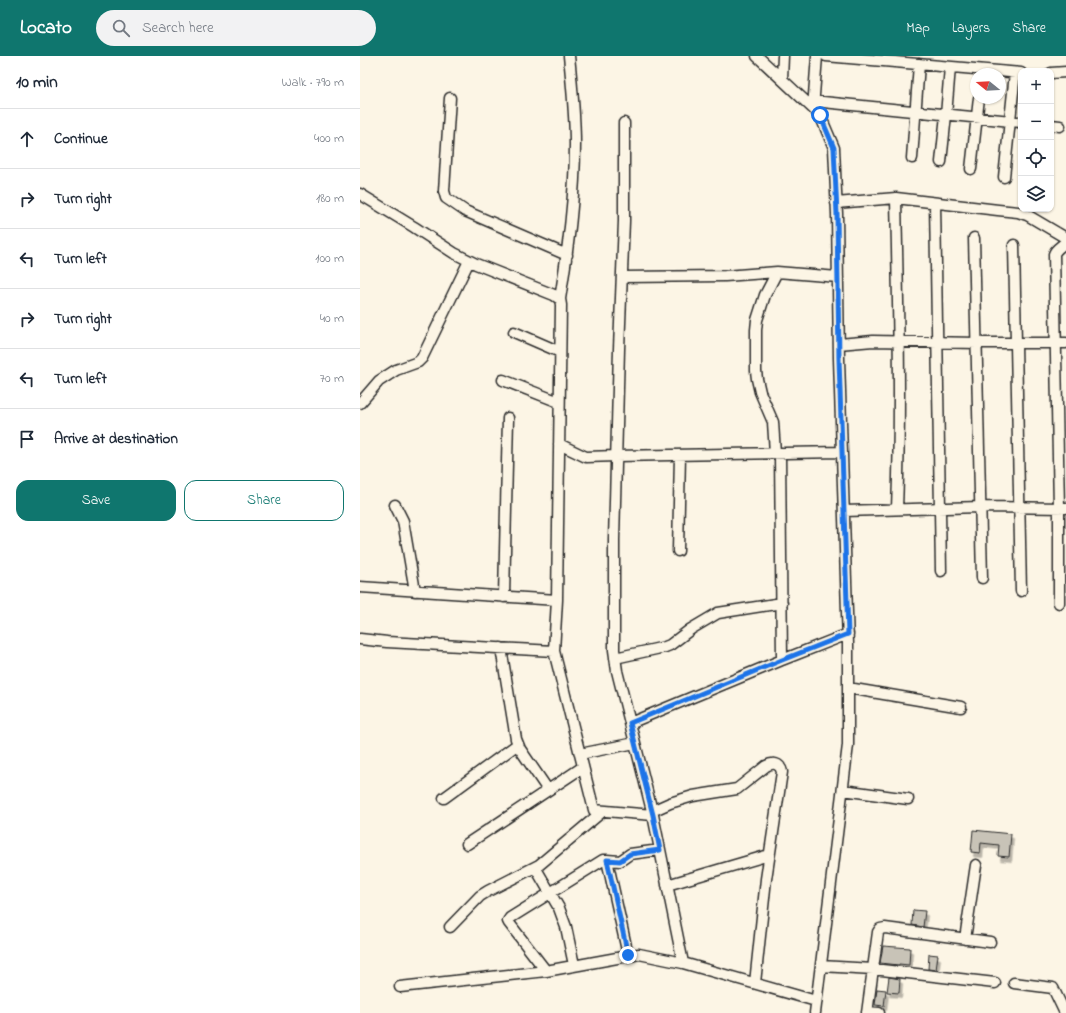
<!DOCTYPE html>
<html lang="en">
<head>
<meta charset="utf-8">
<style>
	body { margin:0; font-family:"Indie Flower",sans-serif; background:#f2f2f3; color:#1f2937 }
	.controls { position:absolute; right:12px; top:12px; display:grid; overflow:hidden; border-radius:8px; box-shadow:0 1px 3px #0004 }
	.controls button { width:36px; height:36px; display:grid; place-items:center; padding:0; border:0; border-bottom:1px solid #e0e1e3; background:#fff; color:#1f2937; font:20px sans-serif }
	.compass { position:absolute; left:610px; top:12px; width:36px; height:36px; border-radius:50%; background:#fff; box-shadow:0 1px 3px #0004; rotate:288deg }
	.stop { position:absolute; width:12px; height:12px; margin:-9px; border:3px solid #1a73e8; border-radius:50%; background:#fff }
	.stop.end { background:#1a73e8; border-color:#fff; box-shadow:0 1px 4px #0008 }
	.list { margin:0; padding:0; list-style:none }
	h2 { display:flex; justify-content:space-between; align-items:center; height:52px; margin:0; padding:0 16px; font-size:17px }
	h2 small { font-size:13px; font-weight:400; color:#747a83 }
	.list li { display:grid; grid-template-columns:26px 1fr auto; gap:12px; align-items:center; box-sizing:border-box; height:60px; padding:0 16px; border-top:1px solid #e0e1e3 }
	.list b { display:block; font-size:15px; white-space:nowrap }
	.list em { font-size:13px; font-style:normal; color:#747a83 }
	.actions { display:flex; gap:8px; padding:12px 16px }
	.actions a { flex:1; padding:9px 0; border:1px solid #0f766e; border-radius:12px; text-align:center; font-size:14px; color:#0f766e }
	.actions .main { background:#0f766e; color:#fff }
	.icon { flex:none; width:22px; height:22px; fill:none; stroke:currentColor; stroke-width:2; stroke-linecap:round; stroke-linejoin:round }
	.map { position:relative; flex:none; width:706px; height:957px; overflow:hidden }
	header { display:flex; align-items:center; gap:24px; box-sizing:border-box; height:56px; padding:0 20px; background:#0f766e; color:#fff }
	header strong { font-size:19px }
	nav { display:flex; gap:22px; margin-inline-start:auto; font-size:14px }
	.search { width:280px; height:36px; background:#f2f2f3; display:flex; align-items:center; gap:10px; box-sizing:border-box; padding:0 14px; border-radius:22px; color:#747a83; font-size:15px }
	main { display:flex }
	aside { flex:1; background:#fff }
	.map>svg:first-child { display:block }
	.building { fill:#c8c3b7; stroke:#2b2b2b; filter:url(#shadow) }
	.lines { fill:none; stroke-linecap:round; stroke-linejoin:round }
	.minor-casing { stroke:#2b2b2b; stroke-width:13 }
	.minor { stroke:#fcf5e5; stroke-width:10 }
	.route { stroke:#1a73e8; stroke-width:5 }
</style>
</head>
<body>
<header>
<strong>Locato</strong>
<div class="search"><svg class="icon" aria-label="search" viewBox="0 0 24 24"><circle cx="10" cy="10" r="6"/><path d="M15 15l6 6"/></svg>Search here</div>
<nav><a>Map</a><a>Layers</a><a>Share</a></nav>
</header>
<main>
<aside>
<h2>10 min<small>Walk · 790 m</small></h2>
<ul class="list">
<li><svg class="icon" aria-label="ahead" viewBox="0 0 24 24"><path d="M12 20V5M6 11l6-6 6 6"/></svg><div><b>Continue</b></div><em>400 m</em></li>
<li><svg class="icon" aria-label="right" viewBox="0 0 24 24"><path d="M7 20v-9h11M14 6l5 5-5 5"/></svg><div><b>Turn right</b></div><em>180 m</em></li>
<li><svg class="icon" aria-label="left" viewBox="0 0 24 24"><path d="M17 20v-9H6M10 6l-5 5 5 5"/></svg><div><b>Turn left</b></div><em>100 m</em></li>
<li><svg class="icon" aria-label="right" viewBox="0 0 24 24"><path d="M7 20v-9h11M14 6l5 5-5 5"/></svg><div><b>Turn right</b></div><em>40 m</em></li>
<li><svg class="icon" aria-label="left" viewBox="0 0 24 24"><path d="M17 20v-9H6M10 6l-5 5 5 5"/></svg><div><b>Turn left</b></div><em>70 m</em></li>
<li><svg class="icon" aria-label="arrive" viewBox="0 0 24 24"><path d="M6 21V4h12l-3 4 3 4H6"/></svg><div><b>Arrive at destination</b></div></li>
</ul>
<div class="actions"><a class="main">Save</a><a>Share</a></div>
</aside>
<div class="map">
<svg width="706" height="957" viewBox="0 0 706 957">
	<defs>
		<filter id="shadow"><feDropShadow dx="2.5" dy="4.5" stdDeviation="0" flood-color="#0004"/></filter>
	</defs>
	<rect width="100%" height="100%" fill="#fcf5e5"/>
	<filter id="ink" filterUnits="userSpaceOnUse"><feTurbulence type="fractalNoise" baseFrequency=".025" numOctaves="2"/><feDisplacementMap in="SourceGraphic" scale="8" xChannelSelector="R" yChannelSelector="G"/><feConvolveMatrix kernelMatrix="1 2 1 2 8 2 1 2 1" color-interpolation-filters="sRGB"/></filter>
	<g filter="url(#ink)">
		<path class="building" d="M613,774L651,778L649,801L638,800L639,789L621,787L620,797L611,796Z
			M553,854L565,855L563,871L552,869Z
			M523,890L550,892L549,909L539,908V909L520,907Z
			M569,898L578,899L576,914L568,913Z
			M529,921L540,923L539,937L527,936Z
			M517,933L526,934L524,950L515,949Z"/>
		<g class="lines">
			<defs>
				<path id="minor" d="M209,0C212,29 215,59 215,88C215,141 208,192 200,243L201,249L197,544L194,595L234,754L293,759L323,907L456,945
					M397,0L460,59L474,92L477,158L479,303L488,588V689L455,957
					M466,0L661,17
					M691,17L706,16
					M422,23L423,0
					M90,42L84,135L86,142L105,155L207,199
					M453,45L661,66
					M453,52L457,0
					M264,67V165L259,293L254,484V594L257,615L293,759
					M691,69L700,70
					M552,102L559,8
					M581,106L586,59L590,11
					M611,113L619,42
					M644,121L655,17
					M0,138L54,171L94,197L116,208L194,239L200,243
					M536,142C538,246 541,349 537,453
					M476,147L536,142L638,154L658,156L667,159L706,182
					M575,147L581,515
					M614,182L622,522
					M654,189L661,535
					M262,221L365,220L417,216L478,221
					M154,276L200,296
					M479,288L513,285L617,287H706
					M143,324L199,346
					M0,347L19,325L36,314L58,306L62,302L109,205
					M199,388L226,401L256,400L482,396
					M415,397L413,366L400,336L397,323L396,315V274L397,264L405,239L417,216
					M420,397L422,604
					M35,449L43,465L55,535
					M484,455L620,451L706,452
					M318,495L320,399
					M0,531L197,544
					M144,541L148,362
					M699,547V452L694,198C696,192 703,190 706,185
					M0,583L27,586L194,595
					M141,592L156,683L160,693L188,734
					M255,602L305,591L310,589L331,573L358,557L422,547
					M488,632L601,651
					M270,667L422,604L488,578
					M220,698L275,687
					M483,734L548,743
					M84,742L158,688
					M292,755L310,747L333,740L377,733L406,710C413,706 420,707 422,716L406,823L395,927
					M107,788L223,711
					M247,804L268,899
					M175,811L199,852L206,871L214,909
					M307,829L409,799
					M90,871L120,840L128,835L179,809L243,755
					M605,883L616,809
					M461,910L513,913L635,927
					M186,915L149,867L148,865L150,862L243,804H247L260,805L270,798L300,794
					M654,927L693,932L705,957
					M40,931L186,915L279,898L323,907
					M507,956L519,957
					M507,957L518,876L520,873L525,872L630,886"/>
			</defs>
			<use href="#minor" class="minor-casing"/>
			<use href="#minor" class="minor"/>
		</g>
	</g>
	<g class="lines" filter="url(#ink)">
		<path class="route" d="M268,899L247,804L260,805L270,798L300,794L293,759L270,667L422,604L488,578L479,303L477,158L474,92L460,59"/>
	</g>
</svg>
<div class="controls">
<button>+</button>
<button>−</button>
<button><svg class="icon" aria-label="locate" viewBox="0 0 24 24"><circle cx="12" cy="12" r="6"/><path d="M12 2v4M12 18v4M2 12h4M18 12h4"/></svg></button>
<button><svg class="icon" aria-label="layers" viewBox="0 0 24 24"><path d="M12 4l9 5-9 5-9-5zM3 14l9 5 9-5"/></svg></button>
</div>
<svg class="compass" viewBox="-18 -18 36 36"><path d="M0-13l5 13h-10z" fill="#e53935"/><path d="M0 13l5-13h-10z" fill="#747a83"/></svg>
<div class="stop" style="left:460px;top:59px"></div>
<div class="stop end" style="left:268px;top:899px"></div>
</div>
</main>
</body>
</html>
